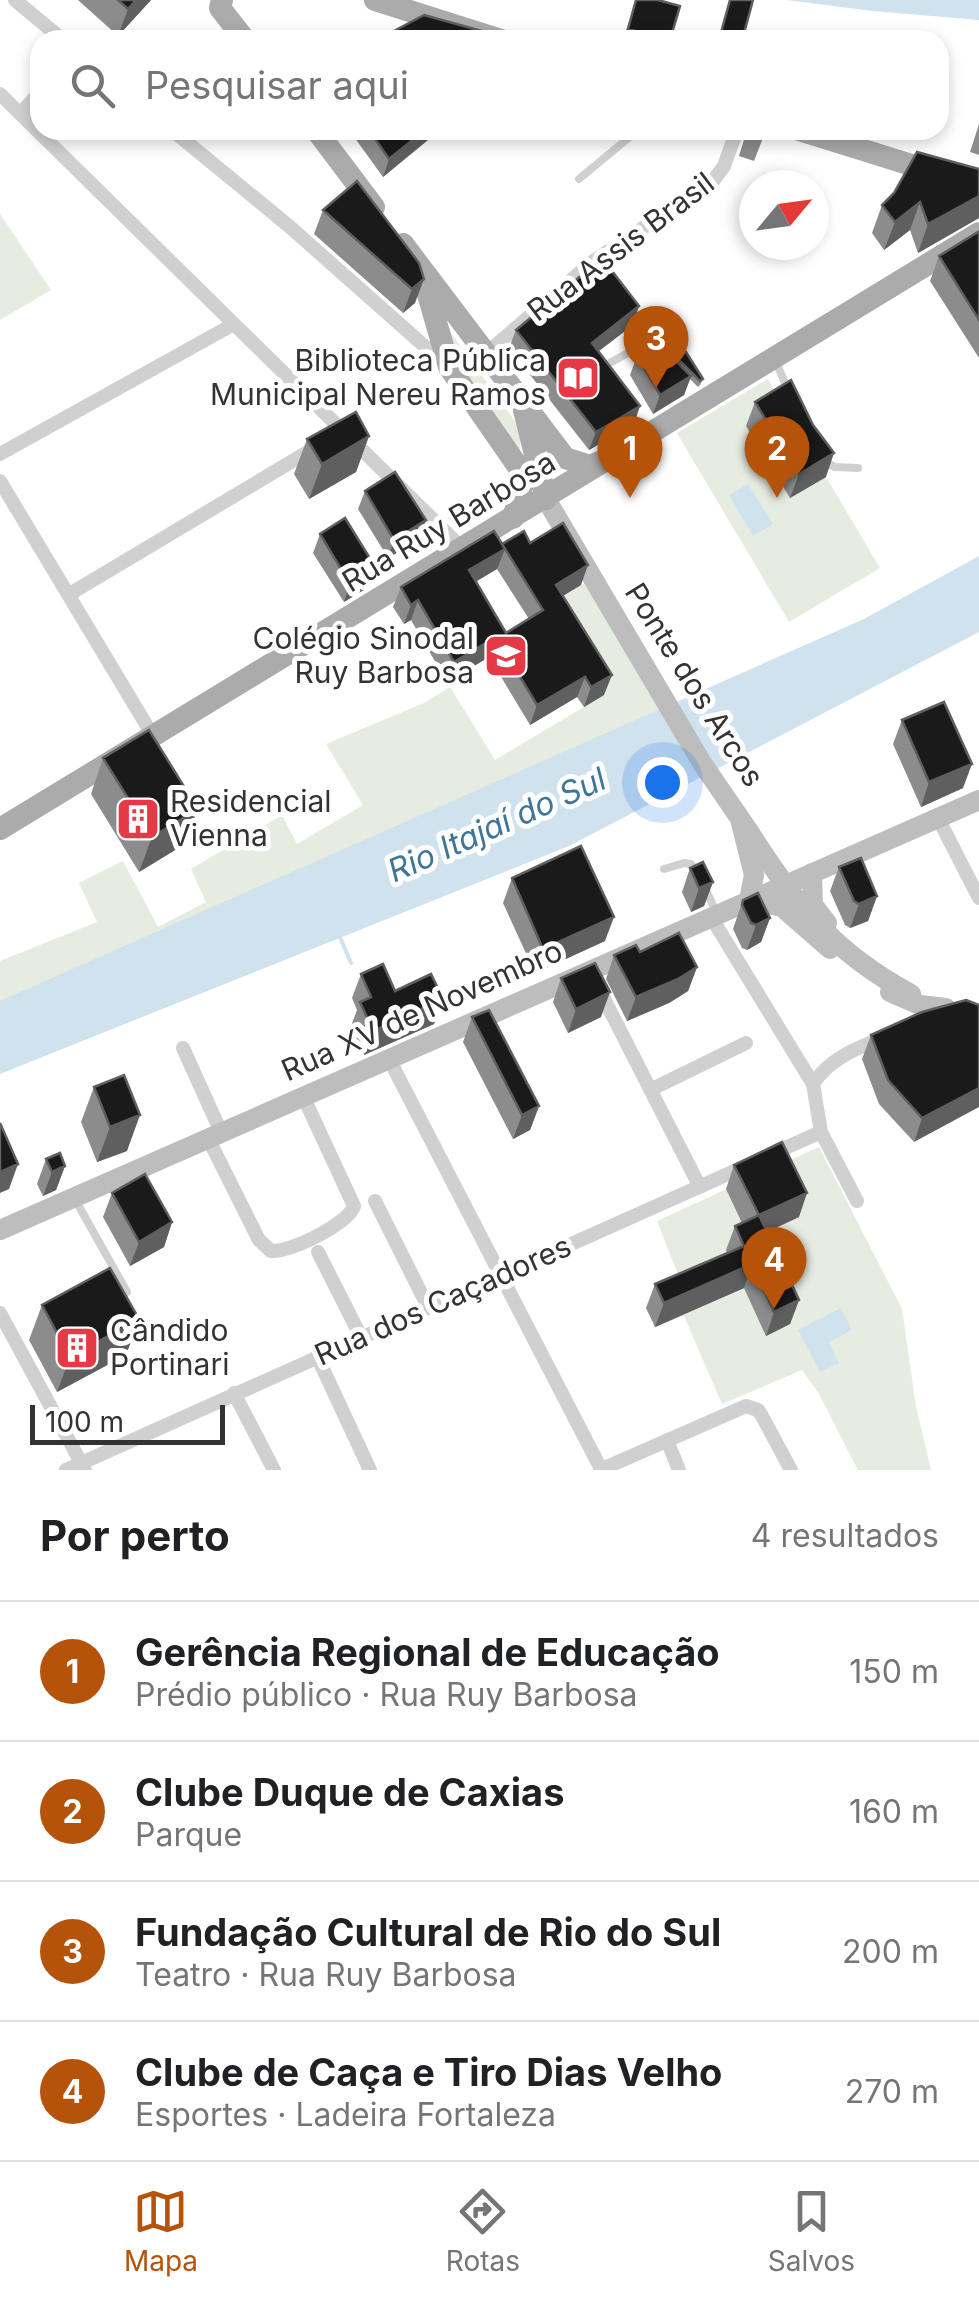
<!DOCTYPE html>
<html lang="pt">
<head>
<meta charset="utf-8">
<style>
	body { margin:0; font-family:Inter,sans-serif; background:#f2f2f2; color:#202124 }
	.compass { position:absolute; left:739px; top:170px; width:90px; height:90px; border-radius:50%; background:#fff; box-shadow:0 5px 15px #0003; rotate:61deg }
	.scale { position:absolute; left:30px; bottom:25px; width:195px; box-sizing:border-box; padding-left:10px; border:5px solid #333; border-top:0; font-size:28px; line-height:35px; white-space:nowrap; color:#333; -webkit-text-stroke:8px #fff; paint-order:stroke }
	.you { position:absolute; left:662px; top:782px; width:35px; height:35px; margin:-25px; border:8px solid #fff; border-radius:50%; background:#1a73e8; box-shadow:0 0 0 15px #1a73e833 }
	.badge { display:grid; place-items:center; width:65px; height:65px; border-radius:50%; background:#b45309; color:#fff; font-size:32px; font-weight:700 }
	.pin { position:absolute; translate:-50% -82px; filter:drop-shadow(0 2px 5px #0008) }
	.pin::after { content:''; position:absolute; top:52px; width:35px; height:30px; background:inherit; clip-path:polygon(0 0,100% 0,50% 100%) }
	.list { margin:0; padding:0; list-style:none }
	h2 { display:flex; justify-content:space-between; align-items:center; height:130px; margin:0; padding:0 40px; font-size:42px }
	h2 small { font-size:32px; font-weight:400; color:#757577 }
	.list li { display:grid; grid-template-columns:65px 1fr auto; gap:30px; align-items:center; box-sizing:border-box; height:140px; padding:0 40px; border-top:2px solid #e0e0e0 }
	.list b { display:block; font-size:38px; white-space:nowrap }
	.list p { margin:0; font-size:32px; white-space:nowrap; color:#757577 }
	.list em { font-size:32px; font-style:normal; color:#757577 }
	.icon { flex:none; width:55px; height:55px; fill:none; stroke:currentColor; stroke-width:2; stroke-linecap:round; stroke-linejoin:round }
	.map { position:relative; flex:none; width:979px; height:1470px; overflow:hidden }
	.search { position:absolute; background:#fff; box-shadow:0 5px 15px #0003; left:30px; right:30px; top:30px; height:110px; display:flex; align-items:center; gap:25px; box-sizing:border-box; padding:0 35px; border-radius:30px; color:#757577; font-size:38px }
	.sheet { height:690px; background:#fff }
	nav { display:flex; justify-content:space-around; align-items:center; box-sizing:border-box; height:140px; border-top:2px solid #e0e0e0; background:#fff; font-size:28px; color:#757577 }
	nav a { display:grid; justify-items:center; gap:5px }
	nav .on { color:#b45309 }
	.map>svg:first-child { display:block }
	.green { fill:#e6ecdf }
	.water { fill:#cfe2ee }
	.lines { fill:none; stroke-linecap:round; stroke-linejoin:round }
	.stream { stroke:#cfe2ee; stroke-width:4 }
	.service { stroke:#d0d0d0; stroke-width:8 }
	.minor { stroke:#d0d0d0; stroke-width:14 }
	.secondary { stroke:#bdbdbd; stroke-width:20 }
	.primary { stroke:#ababab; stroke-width:22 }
	.secondary-bridge { stroke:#bdbdbd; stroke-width:20 }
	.wall { fill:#8c8c8c; fill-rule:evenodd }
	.shaded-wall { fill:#5f5f5f }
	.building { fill:#1a1a1a; stroke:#5f5f5f; stroke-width:2.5; fill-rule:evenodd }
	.labels { text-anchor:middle; stroke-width:10; stroke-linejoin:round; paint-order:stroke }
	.street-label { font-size:30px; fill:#333; stroke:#fff }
	.poi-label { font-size:30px; fill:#333; stroke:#fff; text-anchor:end }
	.water-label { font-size:32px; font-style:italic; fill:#3f7597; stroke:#fff }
</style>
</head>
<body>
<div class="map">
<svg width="979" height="1470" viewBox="0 0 979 1470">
	<rect width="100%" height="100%" fill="#fff"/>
	<path class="green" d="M0,214L51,290L0,320Z
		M443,322L514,420L521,436L520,450L474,398Z
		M768,379L880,568L789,622L677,433Z
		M588,581L669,707L0,1007V961L97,922L79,883L123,861L158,927L206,902L191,869L282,815L297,844L363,805L326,744L424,703L450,687L495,760L604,695L550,604Z
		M819,1147L902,1309L916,1407L931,1470H858L818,1392L802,1370L722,1404L684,1316L655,1327L685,1292L657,1221Z"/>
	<path class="water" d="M787,0H979V20L873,11Z
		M748,484L773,524L753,536L729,495Z
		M979,556V632L569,846L0,1074V1001L864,619Z
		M841,1308L852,1330L829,1342L839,1363L820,1372L798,1330Z"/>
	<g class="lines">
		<path class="stream" d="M339,935L351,963"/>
		<path class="service" d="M579,179L638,130
			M776,362L788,390
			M602,367L641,346L646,345L655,353
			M822,461L835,467L858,468
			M664,869L684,863L691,864L698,874
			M704,886L717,914
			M76,1201L127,1292"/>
		<path class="minor" d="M15,0L63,40
			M0,94L463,549
			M20,114L40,92
			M172,130L290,227L421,343L433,352L442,342
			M487,353L592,262L713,181L724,166L737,130
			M0,454L234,324
			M0,481L153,736
			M68,595L316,447
			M938,818L979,898
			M711,917L813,1084L821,1132L857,1201
			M598,987L700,1187
			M183,1048L221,1132
			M389,1059L601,1469
			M813,1084C829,1059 855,1049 882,1038
			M650,1090L746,1043
			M208,1138L259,1240L271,1251C290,1253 349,1223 354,1206L303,1096
			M767,1156L821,1132
			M375,1201L428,1307
			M318,1252L361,1337
			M0,1313L85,1470
			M317,1356L370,1470
			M234,1393L274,1470
			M667,1440L679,1470
			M66,1470L748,1165
			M600,1470L746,1406L758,1410L762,1416L791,1470"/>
		<path class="secondary" d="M546,499L702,763L750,833
			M740,819L754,875L749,900
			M812,873L813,905L827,923
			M751,900L782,907L830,949
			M890,992L920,1005L946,1008
			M0,1230L979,800"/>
		<path class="primary" d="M222,0L220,8L245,40
			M375,0L501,40
			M316,130L374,207
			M799,130L979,186
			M403,244L565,458L590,466L602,461
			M425,284L449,367L519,468L523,483L513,518
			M524,410L546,499
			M0,829L979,233"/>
		<path class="secondary-bridge" d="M750,833C795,904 834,953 911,994"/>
	</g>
	<path class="wall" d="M78,0H151L118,36Z
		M636,0L670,40H623Z
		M979,124V155L970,152Z
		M349,130H440L383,177Z
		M747,130H766L754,161L739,156Z
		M894,193L979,218L918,253L910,230L884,250L872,233L882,205Z
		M323,210L419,263L415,303L403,313L314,234Z
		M979,234V358L930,281L939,256Z
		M633,325L598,351L634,424L589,450L509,348L516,330Z
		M637,356L676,361L677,358L703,379L700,385L698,387L690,379L684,395L653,414L630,375Z
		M755,402L826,477L790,498L746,426Z
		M369,436L356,472L309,499L294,474L307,439Z
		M365,491L426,520L420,539L388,558L358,509Z
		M320,534L376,568L370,586L344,602L313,553Z
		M530,543L581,585L563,596L604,695L584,707L577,697L530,725L489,657L447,682L411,620L404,624L393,607L401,587L502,544ZM497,569L529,619L506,633L476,581Z
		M902,720L963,788L921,807L893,744Z
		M103,758L185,844L139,872L91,794Z
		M839,867L877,896L868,921L850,928L845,925L830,891Z
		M690,868L713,882L704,906L691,912L682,892Z
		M512,878L605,941L535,973L503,903Z
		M743,900L770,918L761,942L747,950L742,948L733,929Z
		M614,955L697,967L688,991L669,1003L627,1021L606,979Z
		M361,974L395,991L443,999L434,1024L364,1055L351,1026L357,1010L352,998Z
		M561,978L601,1017L568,1033L553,1002Z
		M966,1000L914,1142L879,1104L862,1059L871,1035Z
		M472,1017L539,1106L530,1130L513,1139L463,1042Z
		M94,1087L127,1151L97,1162L81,1122Z
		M46,1159L65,1166L56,1190L43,1196L37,1184Z
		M734,1165L799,1217L767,1232L799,1300L790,1324L766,1336L744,1288L655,1327L646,1308L655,1284L727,1253L726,1250L735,1226L742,1223L726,1189Z
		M112,1193L172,1222L164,1247L130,1266L103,1217Z
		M42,1305L139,1319L126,1355L57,1392L29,1340Z"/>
	<path class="shaded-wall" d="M136,0H151L118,36L128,9Z
		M425,130H440L383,177L389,159Z
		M979,196V218L918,253L928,224Z
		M920,202L910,230L884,250L895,222Z
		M424,279L415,303L403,313L412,289Z
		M639,306L633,325L586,361L592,343Z
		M691,376L684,395L653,414L660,395Z
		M640,406L634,424L589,450L596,432Z
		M369,436L356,472L309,499L322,464Z
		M834,453L826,477L790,498L799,474Z
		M426,520L420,539L388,558L394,540Z
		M505,549L497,569L462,590L469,570Z
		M588,565L581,585L549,604L556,585Z
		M376,568L370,586L344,602L350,584Z
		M418,600L411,620L404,624L411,605Z
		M496,637L489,657L447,682L454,662Z
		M612,675L604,695L584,707L591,687Z
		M585,677L577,697L530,725L537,705Z
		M972,764L963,788L921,807L929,782Z
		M198,809L185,844L139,872L152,837Z
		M713,882L704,906L691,912L699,888Z
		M877,896L868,921L850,928L859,904Z
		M614,917L605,941L535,973L543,949Z
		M770,918L761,942L747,950L756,925Z
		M697,967L688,991L669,1003L627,1021L636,997Z
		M610,992L601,1017L568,1033L576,1009Z
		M443,999L434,1024L364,1055L373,1031Z
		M979,1088V1107L914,1142L922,1118Z
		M539,1106L530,1130L513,1139L522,1115Z
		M140,1115L127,1151L97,1162L110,1127Z
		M18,1164L9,1189L0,1193V1172Z
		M65,1166L56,1190L43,1196L52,1172Z
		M807,1193L799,1217L751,1239L759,1215Z
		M172,1222L164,1247L130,1266L139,1242Z
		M752,1264L744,1288L655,1327L664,1303Z
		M799,1300L790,1324L766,1336L774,1312Z
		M139,1319L126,1355L57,1392L70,1357Z"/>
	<path class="building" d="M118,0H136L128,9Z
		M636,0H658L680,6L670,40L628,29Z
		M730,0H753L743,37L753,40H719Z
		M424,15L514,40H377Z
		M790,34L805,38V40H788Z
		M369,130H425L389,159Z
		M748,130H766L763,137L748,132Z
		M917,152L979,169V196L928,224L920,202L895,222L882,205L894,193Z
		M357,181L419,263L424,279L412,289L323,210Z
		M978,232L979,234V320L939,256Z
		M602,258L639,306L592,343L640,406L596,432L516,330Z
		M658,343L691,376L660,395L637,356Z
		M686,352L703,379L700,381L677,358Z
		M791,380L813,425L834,453L799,474L755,402Z
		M356,412L369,436L322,464L307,439Z
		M395,472L426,520L394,540L365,491Z
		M345,518L376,568L350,584L320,534Z
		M563,523L588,565L556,585L612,675L591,687L585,677L537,705L496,637L454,662L418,600L411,605L401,587L494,531L502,544L524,531L530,543ZM502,544L543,610L506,633L469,570L505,549Z
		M944,702L972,764L929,782L902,720Z
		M149,730L198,809L152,837L103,758Z
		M581,846L614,917L543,949L512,878Z
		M861,858L877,896L859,904L854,901L839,867Z
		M703,862L713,882L699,888L690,868Z
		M758,893L770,918L756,925L751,923L742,905L743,900Z
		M679,933L697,967L678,979L636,997L614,955L636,945L640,952Z
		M595,963L610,992L576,1009L561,978Z
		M383,964L395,991L431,974L443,999L373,1031L360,1002L371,997L361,974Z
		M966,1000L979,1005V1088L922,1118L888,1080L871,1035L922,1012Z
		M489,1010L539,1106L522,1115L472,1017Z
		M124,1075L140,1115L110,1127L94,1087Z
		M0,1123L18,1164L0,1172Z
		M782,1142L807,1193L759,1215L734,1165Z
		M60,1153L65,1166L52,1172L46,1159Z
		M145,1174L172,1222L139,1242L112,1193Z
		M759,1215L799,1300L774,1312L752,1264L664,1303L655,1284L744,1246L735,1226Z
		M110,1268L139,1319L70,1357L42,1305Z"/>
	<defs>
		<symbol id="library-square" viewBox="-11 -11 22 22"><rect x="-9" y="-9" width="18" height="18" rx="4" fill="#e63946" stroke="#fff"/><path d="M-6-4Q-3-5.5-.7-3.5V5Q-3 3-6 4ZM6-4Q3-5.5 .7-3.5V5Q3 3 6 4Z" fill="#fff"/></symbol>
		<symbol id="school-square" viewBox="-11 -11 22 22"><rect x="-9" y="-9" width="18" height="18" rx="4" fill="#e63946" stroke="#fff"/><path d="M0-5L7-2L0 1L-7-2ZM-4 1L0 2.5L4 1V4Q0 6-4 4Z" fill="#fff"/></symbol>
		<symbol id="building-square" viewBox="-11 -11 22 22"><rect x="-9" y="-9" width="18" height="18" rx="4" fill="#e63946" stroke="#fff"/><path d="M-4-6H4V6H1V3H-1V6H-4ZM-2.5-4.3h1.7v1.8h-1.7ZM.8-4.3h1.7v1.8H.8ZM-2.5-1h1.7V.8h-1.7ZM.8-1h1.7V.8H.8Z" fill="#fff"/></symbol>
	</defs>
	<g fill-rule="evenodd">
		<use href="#library-square" x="553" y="353" width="50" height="50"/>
		<use href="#school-square" x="481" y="631" width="50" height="50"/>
		<use href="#building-square" x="113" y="794" width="50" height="50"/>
		<use href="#building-square" x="52" y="1323" width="50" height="50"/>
	</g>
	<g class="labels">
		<g class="street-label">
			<text transform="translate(621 247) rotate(-37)" y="10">Rua Assis Brasil</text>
			<text transform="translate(449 522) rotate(-31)" y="10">Rua Ruy Barbosa</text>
			<text transform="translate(694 685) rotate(58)" y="10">Ponte dos Arcos</text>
			<text transform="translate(422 1011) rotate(-24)" y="10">Rua XV de Novembro</text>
			<text transform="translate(443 1301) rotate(-24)" y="10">Rua dos Caçadores</text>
		</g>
		<g class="poi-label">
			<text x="546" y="371">Biblioteca Pública<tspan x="546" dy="34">Municipal Nereu Ramos</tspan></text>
			<text x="474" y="649">Colégio Sinodal<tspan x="474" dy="34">Ruy Barbosa</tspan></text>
			<text x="170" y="812" text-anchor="start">Residencial<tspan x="170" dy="34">Vienna</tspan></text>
			<text x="110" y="1341" text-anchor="start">Cândido<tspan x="110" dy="34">Portinari</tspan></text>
		</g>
		<g class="water-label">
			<text transform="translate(497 825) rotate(-24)" y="11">Rio Itajaí do Sul</text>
		</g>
	</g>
</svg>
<svg class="compass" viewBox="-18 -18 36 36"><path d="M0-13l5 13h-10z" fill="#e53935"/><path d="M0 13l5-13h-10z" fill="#757577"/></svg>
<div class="scale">100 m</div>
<div class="you"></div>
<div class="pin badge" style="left:630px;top:498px">1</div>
<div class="pin badge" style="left:777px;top:498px">2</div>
<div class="pin badge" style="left:656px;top:388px">3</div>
<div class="pin badge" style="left:774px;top:1309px">4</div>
<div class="search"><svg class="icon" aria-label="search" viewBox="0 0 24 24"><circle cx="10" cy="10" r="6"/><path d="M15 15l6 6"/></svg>Pesquisar aqui</div>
</div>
<section class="sheet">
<h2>Por perto<small>4 resultados</small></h2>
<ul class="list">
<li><span class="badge">1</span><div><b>Gerência Regional de Educação</b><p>Prédio público · Rua Ruy Barbosa</p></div><em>150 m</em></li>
<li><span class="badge">2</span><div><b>Clube Duque de Caxias</b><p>Parque</p></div><em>160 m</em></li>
<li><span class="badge">3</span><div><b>Fundação Cultural de Rio do Sul</b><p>Teatro · Rua Ruy Barbosa</p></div><em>200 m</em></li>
<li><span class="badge">4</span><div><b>Clube de Caça e Tiro Dias Velho</b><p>Esportes · Ladeira Fortaleza</p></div><em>270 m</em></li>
</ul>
</section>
<nav>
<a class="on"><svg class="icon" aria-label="map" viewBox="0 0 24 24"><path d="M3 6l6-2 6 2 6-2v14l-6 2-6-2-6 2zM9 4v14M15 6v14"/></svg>Mapa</a>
<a><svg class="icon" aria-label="directions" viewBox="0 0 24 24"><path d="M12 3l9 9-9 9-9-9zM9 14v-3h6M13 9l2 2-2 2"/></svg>Rotas</a>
<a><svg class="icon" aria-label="saved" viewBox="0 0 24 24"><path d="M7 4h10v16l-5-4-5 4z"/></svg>Salvos</a>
</nav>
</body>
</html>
